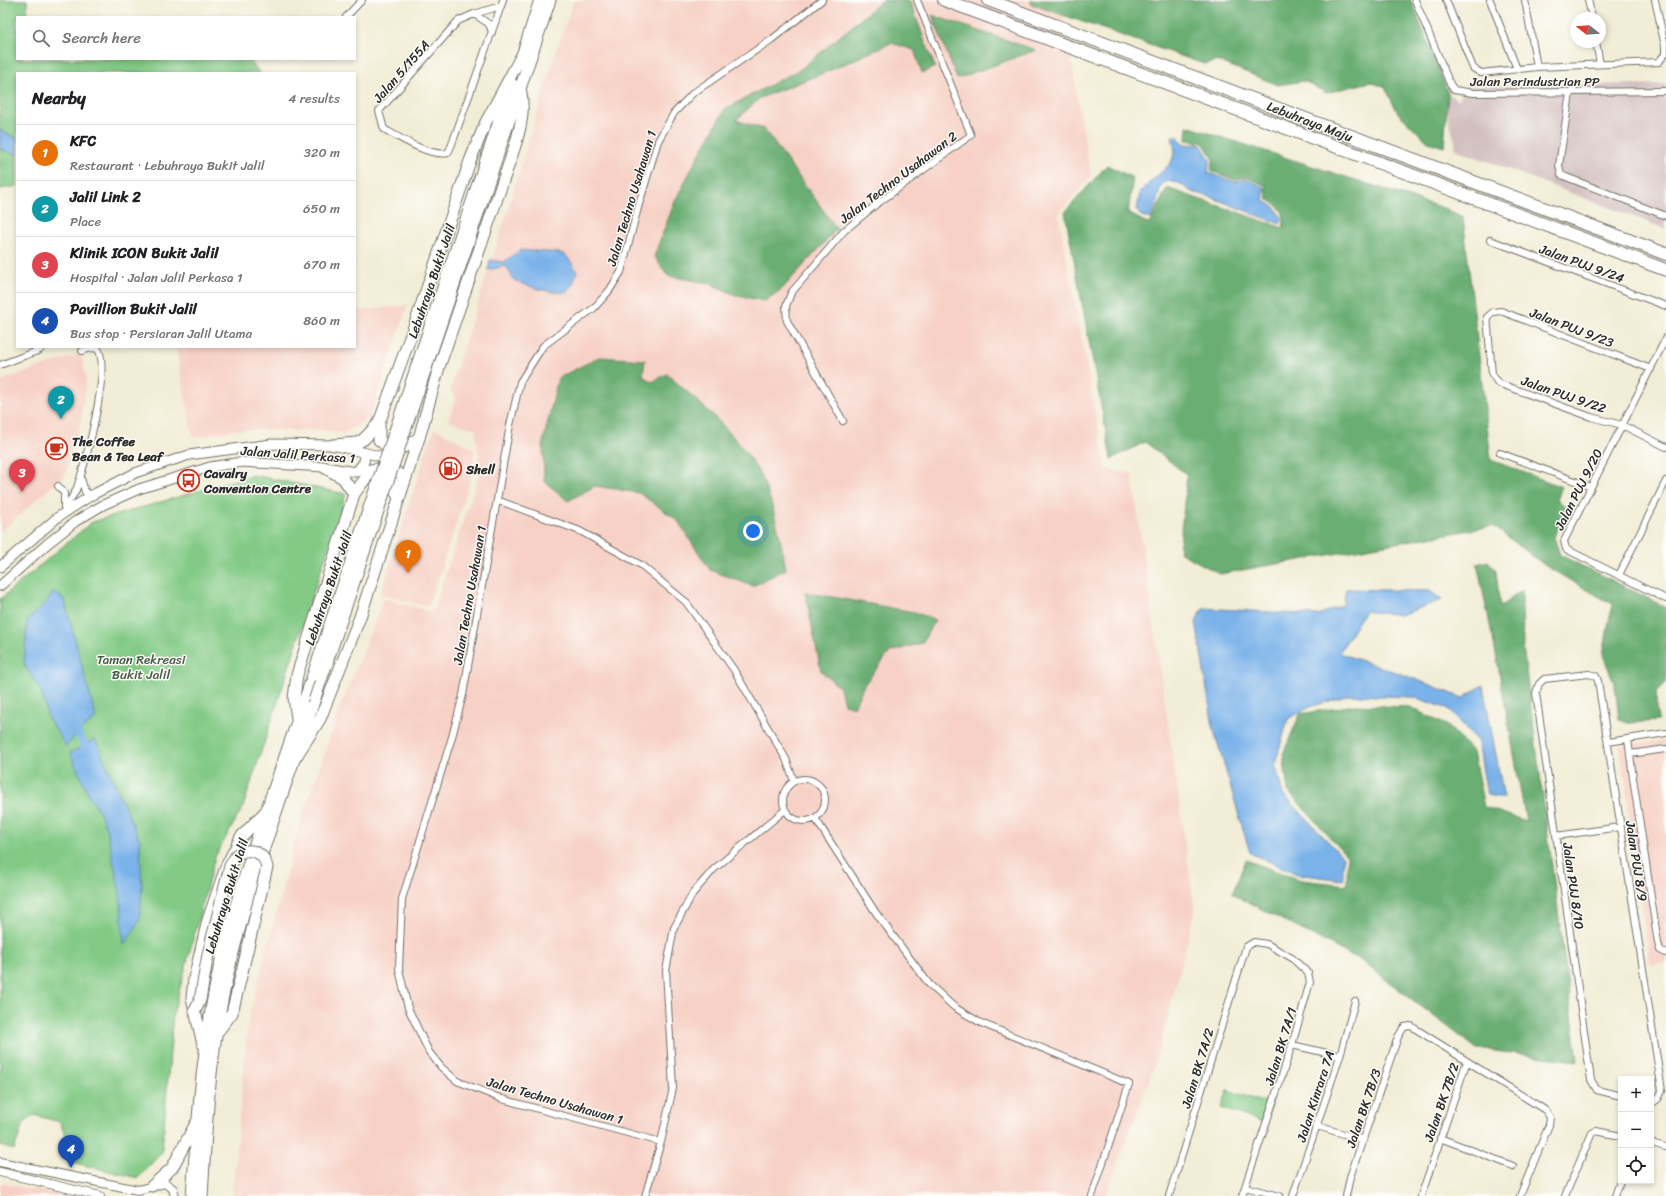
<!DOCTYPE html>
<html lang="en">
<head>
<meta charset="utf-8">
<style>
	body { margin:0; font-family:Sriracha,sans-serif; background:#f2f2f2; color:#202124 }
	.controls { position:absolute; right:12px; bottom:12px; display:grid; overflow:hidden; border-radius:0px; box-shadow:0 2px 6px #0003 }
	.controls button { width:36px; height:36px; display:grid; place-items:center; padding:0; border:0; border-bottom:1px solid #e0e0e0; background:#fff; color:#202124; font:20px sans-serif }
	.compass { position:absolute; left:1570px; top:12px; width:36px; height:36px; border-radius:50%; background:#fff; box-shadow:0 2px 6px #0003; rotate:287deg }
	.you { position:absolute; left:753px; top:531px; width:14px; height:14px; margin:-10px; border:3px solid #fff; border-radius:50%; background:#1a73e8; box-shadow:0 0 0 6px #1a73e833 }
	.badge { display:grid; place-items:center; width:26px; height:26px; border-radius:50%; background:#db2777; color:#fff; font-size:13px; font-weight:700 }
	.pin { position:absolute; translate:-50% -33px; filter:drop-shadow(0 1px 2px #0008) }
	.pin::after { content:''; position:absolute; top:21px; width:14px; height:12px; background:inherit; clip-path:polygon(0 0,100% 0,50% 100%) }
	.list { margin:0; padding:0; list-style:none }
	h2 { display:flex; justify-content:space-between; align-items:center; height:52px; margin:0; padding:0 16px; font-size:17px }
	h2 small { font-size:13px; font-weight:400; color:#757577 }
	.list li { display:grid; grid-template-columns:26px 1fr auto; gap:12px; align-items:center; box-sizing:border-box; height:56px; padding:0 16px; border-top:1px solid #e0e0e0 }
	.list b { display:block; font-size:15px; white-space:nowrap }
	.list p { margin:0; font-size:13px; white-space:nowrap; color:#757577 }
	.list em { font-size:13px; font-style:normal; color:#757577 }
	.icon { flex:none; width:22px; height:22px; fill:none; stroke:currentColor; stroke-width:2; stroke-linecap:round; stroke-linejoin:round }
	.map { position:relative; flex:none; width:1666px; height:1196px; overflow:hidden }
	.search { position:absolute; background:#fff; box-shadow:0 2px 6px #0003; left:16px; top:16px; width:340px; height:44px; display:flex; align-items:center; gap:10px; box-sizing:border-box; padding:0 14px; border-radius:0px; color:#757577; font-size:15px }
	.panel { position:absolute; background:#fff; box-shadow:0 2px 6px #0003; left:16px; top:72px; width:340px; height:276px; border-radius:0px }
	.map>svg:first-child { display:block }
	.built { fill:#f7d1c6 }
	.industrial { fill:#d2bfbf }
	.green { fill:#83ca86; stroke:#577a58 }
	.forest { fill:#6aae73; stroke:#4a6c4f }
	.water { fill:#7ab2ea; stroke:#526e8a }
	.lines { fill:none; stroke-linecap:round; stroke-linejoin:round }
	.canal { stroke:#7ab2ea; stroke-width:8 }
	.minor-casing { stroke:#716f67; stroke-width:8 }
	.tertiary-casing { stroke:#716f67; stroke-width:10 }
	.secondary-casing { stroke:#716f67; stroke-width:11 }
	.trunk-casing { stroke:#716f67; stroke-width:13 }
	.motorway-casing { stroke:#716f67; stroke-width:14 }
	.minor { stroke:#fff; stroke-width:6 }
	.tertiary { stroke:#fff; stroke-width:8 }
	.secondary { stroke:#fff; stroke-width:9 }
	.trunk { stroke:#fff; stroke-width:11 }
	.motorway { stroke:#fff; stroke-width:12 }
	.trunk-bridge-casing { stroke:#716f67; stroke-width:13; stroke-linecap:butt }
	.trunk-bridge { stroke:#fff; stroke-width:11 }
	.labels { text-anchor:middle; stroke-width:3; stroke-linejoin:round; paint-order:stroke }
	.street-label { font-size:13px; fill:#2b2b2b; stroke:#fdfcf7 }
	.poi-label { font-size:13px; font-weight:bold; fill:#2b2b2b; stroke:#fdfcf7; text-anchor:start }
	.park-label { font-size:13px; fill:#455b46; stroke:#fdfcf7 }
</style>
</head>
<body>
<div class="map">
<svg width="1666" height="1196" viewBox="0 0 1666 1196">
	<rect width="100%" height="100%" fill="#fdfcf7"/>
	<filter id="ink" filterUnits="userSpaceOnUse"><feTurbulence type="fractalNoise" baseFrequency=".025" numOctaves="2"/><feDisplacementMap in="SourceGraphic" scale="8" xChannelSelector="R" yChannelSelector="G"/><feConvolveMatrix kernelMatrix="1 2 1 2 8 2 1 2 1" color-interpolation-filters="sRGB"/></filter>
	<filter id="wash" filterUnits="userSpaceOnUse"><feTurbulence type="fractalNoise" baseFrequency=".012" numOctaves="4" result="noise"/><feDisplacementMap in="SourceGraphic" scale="16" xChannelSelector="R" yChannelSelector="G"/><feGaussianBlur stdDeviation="0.9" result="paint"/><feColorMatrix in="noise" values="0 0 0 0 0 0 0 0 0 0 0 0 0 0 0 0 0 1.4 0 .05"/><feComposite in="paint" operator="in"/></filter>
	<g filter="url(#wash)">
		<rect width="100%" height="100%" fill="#f2edd6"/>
		<path class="built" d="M574,0H1061L1091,177L1058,213L1106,469L1132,474L1195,912L1156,1061L1106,1196H232L248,1021L298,829L341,705L372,629L383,598L433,612L479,474L476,429L448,421L456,399L450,389L502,228L556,51Z
			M408,305L370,417L344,433L317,430H231L193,438L176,347H355V311Z
			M81,353L86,378L84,400L80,424L65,475L0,532V381Z
			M434,428L474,449V469L428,607L380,594Z
			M1666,740V963L1650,965L1620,746Z
			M0,1183L53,1194L61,1196H0Z"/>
		<path class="industrial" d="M1666,84V229L1455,149V142L1441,90L1458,100L1468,86Z"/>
		<path class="green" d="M0,0H27L28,17H17V59H248L260,73H17V186L0,189Z
			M253,475L346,494L243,807L215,857L173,1014L162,1152L138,1178L75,1163L60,1122L34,1115L23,1124L14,1150L0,1146V599L92,522Z
			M1228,1090L1271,1105L1265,1123L1221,1108Z"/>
		<path class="forest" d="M883,0H904L910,2L935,67L922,73L914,50L891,43L831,70L760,98L736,120L764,129L837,229L782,289L765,301L738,296L708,283L668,276L654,256L675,201L695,162L725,109L802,68Z
			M1031,0H1411L1448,93L1444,147L1428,142L1398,113L1385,87L1370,82L1326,93L1304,81L1278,85L1218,61L1204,64L1031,4Z
			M932,15L1036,50L957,79Z
			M1187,126L1446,209L1463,217L1491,460L1562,487L1557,500L1569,509L1554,537L1560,555L1666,607V683L1656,693L1658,721L1630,723L1619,719L1615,686L1603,655L1612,604L1547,567L1493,526L1220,574L1179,552L1187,475L1145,442L1111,459L1065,212L1107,165L1133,178L1128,213L1149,224L1167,188L1283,228C1286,211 1280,207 1267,199L1266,186L1247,177L1236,180L1211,171L1213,158L1203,143L1186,140Z
			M599,357L645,360L643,376L652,382L667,374C700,403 734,431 757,469C773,496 780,538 786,569L753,586L710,570L677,520L639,493L595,486L568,501L544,481L543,442L558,378Z
			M1488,561L1496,570L1500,607L1522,590L1523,647L1578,1061L1477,1049L1360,960L1232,894L1246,860L1301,880L1347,885V856L1288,791L1283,754L1300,714L1355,705L1410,707L1448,726L1473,752L1484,807L1526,821L1494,644L1477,564Z
			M805,592L914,612L935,620L922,643L890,652L864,685L854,707L844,704L840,688L821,671Z"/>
		<path class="water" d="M0,130L17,139V155L0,149Z
			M1172,136L1178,137L1184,144L1201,145L1210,159L1208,173L1236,182L1247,179L1265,188L1263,200L1276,208L1282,219L1280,224L1208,196L1192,192L1179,183L1167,181L1161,185L1155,208L1150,219L1140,215L1137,209L1140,192L1171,163L1175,151Z
			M520,250C527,251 560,252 564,254C569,258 574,266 577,272C575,278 573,288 567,291C557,296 523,285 514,280L506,266L488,270L490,260L504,262Z
			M1346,589L1430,591L1442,600L1401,615L1365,611L1339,653L1407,676L1463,698L1483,685L1504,798L1487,795L1478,742L1449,709L1413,697L1349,695L1310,707L1288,719L1275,764L1283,794L1343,857V880L1297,874L1250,853L1213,727L1196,622L1203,608L1318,615L1343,605Z
			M53,592L64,599L96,718L77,733L66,746L48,718L42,693L24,664L27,621L47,602Z
			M95,739L140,841L142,889L139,922L124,945L120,893L107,831L100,813L89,795L70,753Z"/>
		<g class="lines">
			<path class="canal" d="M77,733L85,745"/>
		</g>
	</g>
	<g filter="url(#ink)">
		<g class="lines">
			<defs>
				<path id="minor" d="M1415,0L1450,84L1454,90L1473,93L1666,91
					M1446,0L1473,68L1481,73L1537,67L1659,62L1665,54V46L1655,0
					M1490,0L1517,69
					M1525,0L1537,67
					M1588,0L1592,18
					M501,6L474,14L458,21L379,111L384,129C400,138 430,157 448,153L452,144L501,6L503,0
					M474,14L489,24L492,32
					M346,17L362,0
					M1596,42L1600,64
					M1570,93L1559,165L1561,175L1666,216
					M1490,240L1666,306
					M1666,338L1564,541L1566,549L1666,599
					M0,365L40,350L41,347
					M1651,369L1501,311L1493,312L1487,317L1492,374L1498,383L1591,417L1622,425L1666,447
					M843,421L787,321L786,306L791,293L844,231L878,203L971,135L917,0
					M1500,453L1591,487
					M81,478L85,492L92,495
					M58,486L64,493V507
					M497,500L580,531L641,565L686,602L734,670L786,759L794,781
					M64,507C69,502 73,496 76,490C85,467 111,369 98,349L92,348L82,351
					M1619,575L1666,481
					M1628,739L1633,778L1658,943L1660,950L1666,953
					M1608,742L1666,733
					M1630,754L1666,749
					M783 800a21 21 0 1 1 42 0a21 21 0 1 1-42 0Z
					M815,818L876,913L929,984L954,1007L981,1023L1129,1084L1092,1196
					M1556,836L1620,827
					M1292,1045L1340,1056
					M1621,1096L1597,1090L1591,1080L1536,693L1539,684L1544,679L1589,674L1596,676L1598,681L1662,1091L1658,1099L1651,1104
					M1317,1126L1364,1140
					M1440,1138L1513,1166
					M661,1142L502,1099L457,1081L441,1067L429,1052L408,1008L399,969L402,899L452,737L463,695L510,425L520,382L543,346L594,308L609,291L621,272L638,208L658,141L674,113L693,93L771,40L822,0
					M1651,1143L1666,1147
					M1245,1187L1280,1196
					M645,1196L661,1142L673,1088L666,971L674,928L693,893L714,869L785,810
					M1169,1196L1246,947L1254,942L1267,944L1292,958L1308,973L1310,982L1292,1045L1242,1196
					M1293,1196L1340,1056L1355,1001
					M1346,1196L1350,1177L1398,1037L1404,1027L1411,1026L1545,1110L1550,1117L1549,1125L1520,1196
					M1421,1196L1467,1061
					M1565,1196L1592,1133L1596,1131L1621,1136
					M1615,1196L1621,1178"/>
				<path id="tertiary" d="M0,1162L138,1190L165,1183L173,1189L175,1196
					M0,1172L100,1196"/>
				<path id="secondary" d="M356,472L364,462L365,455L360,451
					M0,567L58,517L92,495L135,473L189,455L271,444L333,445L379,456L401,475L403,486
					M0,586L47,544L76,521L103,505L139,489L210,467L242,462L324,467L356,472L376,468"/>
				<path id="trunk" d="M522,56L540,0
					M498,124L512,84
					M507,127L550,0
					M379,423V440L389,448L404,447L419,438
					M333,445L357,443L364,439L379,423L416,321L470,161L486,122L524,51
					M324,467L343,478L354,494
					M297,718L294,698L297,675L354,494L368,475L381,471L391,479L399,499
					M295,758L320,719L360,617L419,438L439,367L515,146C521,126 525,109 520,88
					M218,1031L232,1013L242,972
					M203,1044L192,998L194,979L208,920L226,867L241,837L266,811
					M152,1186L172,1168L196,1123
					M192,1196C198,1115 203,1035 222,956C246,861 282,768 313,675
					M202,1196C206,1131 209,1065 222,1001C242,901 281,800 313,704"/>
				<path id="motorway" d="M944,0L1666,270
					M988,0L1666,254"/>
			</defs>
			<use href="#minor" class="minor-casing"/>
			<use href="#tertiary" class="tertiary-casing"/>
			<use href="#secondary" class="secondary-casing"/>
			<use href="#trunk" class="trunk-casing"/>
			<use href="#motorway" class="motorway-casing"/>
			<use href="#minor" class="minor"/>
			<use href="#tertiary" class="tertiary"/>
			<use href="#secondary" class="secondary"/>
			<use href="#trunk" class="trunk"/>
			<use href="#motorway" class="motorway"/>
			<defs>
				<path id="trunk-bridge" d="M313,675L498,124
					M313,704L507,127
					M195,1011L200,1000L208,954L230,866L237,854C251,847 264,852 267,867L242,972"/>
			</defs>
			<use href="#trunk-bridge" class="trunk-bridge-casing"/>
			<use href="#trunk-bridge" class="trunk-bridge"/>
		</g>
	</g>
	<defs>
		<symbol id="cafe-ring" viewBox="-11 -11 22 22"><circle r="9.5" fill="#fdfcf7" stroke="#c8321e" stroke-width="1.5"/><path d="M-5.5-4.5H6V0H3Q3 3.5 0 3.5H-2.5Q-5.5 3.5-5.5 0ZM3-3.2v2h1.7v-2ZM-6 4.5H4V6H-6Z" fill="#c8321e"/></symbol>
		<symbol id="fuel-ring" viewBox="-11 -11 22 22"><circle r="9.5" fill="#fdfcf7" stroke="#c8321e" stroke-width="1.5"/><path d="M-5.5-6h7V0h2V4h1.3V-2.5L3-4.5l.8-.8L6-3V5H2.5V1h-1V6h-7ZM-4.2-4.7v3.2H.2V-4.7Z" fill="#c8321e"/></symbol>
		<symbol id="bus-ring" viewBox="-11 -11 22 22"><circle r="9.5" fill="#fdfcf7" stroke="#c8321e" stroke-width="1.5"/><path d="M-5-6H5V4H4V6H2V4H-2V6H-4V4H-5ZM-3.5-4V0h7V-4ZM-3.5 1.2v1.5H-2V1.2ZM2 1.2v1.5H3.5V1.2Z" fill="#c8321e"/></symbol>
	</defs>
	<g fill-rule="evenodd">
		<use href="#cafe-ring" x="44" y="436" width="25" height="25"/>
		<use href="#fuel-ring" x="438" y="456" width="25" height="25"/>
		<use href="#bus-ring" x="176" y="468" width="25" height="25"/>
	</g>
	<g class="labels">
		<g class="street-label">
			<text transform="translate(401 71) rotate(-49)" y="5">Jalan 5/155A</text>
			<text x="1535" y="86">Jalan Perindustrian PP</text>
			<text transform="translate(1310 121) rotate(21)" y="5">Lebuhraya Maju</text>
			<text transform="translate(898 177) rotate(-37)" y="5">Jalan Techno Usahawan 2</text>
			<text transform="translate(631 198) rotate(-73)" y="5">Jalan Techno Usahawan 1</text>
			<text transform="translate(1582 263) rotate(20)" y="5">Jalan PUJ 9/24</text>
			<text transform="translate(431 281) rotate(-71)" y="5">Lebuhraya Bukit Jalil</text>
			<text transform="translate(1572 327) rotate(21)" y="5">Jalan PUJ 9/23</text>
			<text transform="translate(1564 394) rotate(19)" y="5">Jalan PUJ 9/22</text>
			<text transform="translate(298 454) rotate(4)" y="5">Jalan Jalil Perkasa 1</text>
			<text transform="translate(1578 489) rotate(-63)" y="5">Jalan PUJ 9/20</text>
			<text transform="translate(328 588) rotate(-71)" y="5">Lebuhraya Bukit Jalil</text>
			<text transform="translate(469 595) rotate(-80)" y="5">Jalan Techno Usahawan 1</text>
			<text transform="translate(1637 861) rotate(81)" y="5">Jalan PUJ 8/9</text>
			<text transform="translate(1574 886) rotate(82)" y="5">Jalan PUJ 8/10</text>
			<text transform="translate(226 896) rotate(-73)" y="5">Lebuhraya Bukit Jalil</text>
			<text transform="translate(1280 1046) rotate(-73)" y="5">Jalan BK 7A/1</text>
			<text transform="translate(1197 1068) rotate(-73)" y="5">Jalan BK 7A/2</text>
			<text transform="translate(1315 1096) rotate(-72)" y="5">Jalan Kinrara 7A</text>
			<text transform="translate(555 1100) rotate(16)" y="5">Jalan Techno Usahawan 1</text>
			<text transform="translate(1441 1102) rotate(-71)" y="5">Jalan BK 7B/2</text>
			<text transform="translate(1363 1108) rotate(-71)" y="5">Jalan BK 7B/3</text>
		</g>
		<g class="poi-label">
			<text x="72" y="446">The Coffee<tspan x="72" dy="15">Bean &amp; Tea Leaf</tspan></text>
			<text x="466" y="474">Shell</text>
			<text x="204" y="478">Cavalry<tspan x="204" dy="15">Convention Centre</tspan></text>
		</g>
		<g class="park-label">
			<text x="141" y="664">Taman Rekreasi<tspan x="141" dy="15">Bukit Jalil</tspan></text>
		</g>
	</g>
</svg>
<div class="controls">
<button>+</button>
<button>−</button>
<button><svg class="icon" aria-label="locate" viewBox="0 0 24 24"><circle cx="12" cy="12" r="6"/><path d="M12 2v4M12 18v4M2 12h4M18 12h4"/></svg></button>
</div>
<svg class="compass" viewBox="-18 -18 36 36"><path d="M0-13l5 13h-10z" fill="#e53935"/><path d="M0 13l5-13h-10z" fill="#757577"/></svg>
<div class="you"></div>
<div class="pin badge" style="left:408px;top:573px;background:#e8710a">1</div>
<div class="pin badge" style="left:61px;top:419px;background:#0f9aa8">2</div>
<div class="pin badge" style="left:22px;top:492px;background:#e0444e">3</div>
<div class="pin badge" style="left:71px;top:1168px;background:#1a4fb4">4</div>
<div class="search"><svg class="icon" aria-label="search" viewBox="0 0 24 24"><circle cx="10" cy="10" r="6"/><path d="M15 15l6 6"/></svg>Search here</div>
<section class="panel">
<h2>Nearby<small>4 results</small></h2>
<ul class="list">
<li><span class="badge" style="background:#e8710a">1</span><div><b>KFC</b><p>Restaurant · Lebuhraya Bukit Jalil</p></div><em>320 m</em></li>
<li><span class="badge" style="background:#0f9aa8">2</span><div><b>Jalil Link 2</b><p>Place</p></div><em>650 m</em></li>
<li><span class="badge" style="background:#e0444e">3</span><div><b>Klinik ICON Bukit Jalil</b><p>Hospital · Jalan Jalil Perkasa 1</p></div><em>670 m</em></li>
<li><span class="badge" style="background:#1a4fb4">4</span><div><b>Pavillion Bukit Jalil</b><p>Bus stop · Persiaran Jalil Utama</p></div><em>860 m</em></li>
</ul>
</section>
</div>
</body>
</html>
